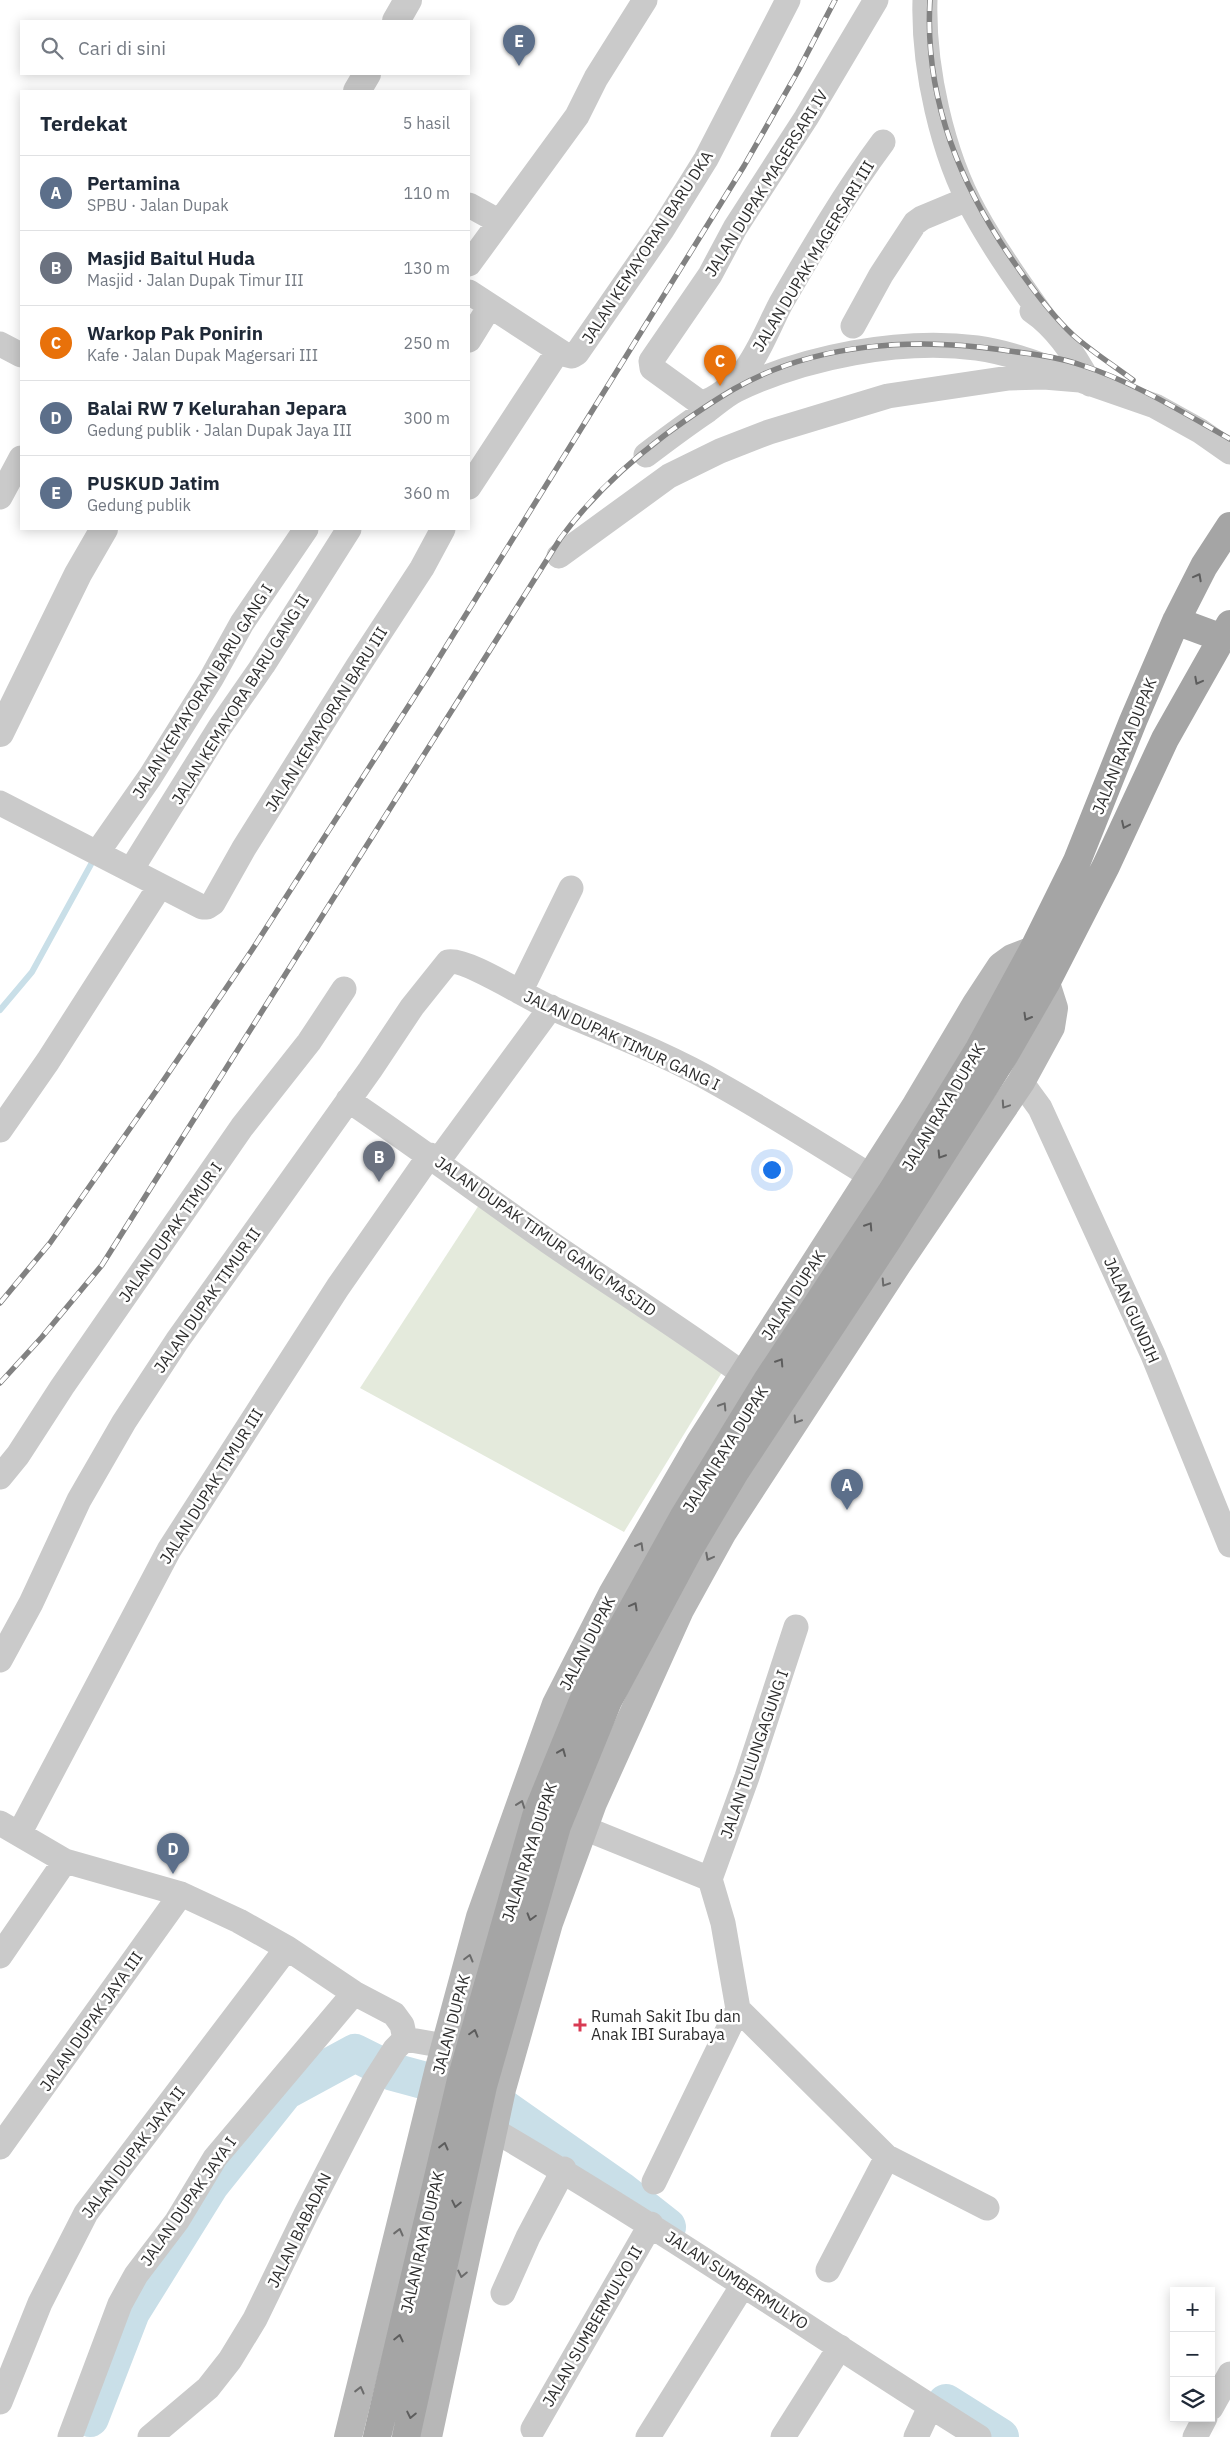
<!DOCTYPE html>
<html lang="id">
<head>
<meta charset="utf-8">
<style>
	body { margin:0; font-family:"IBM Plex Sans",sans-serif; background:#f2f2f3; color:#1f2937 }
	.controls { position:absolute; right:15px; bottom:15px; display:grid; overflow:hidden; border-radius:0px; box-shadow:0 2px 12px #0003 }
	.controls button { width:45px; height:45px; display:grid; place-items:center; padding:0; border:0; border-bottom:1px solid #e0e1e3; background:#fff; color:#1f2937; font:25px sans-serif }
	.you { position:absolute; left:771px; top:1169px; width:18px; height:18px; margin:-12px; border:4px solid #fff; border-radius:50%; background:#1a73e8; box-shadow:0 0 0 8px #1a73e833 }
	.badge { display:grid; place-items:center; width:32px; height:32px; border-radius:50%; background:#d83b53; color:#fff; font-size:16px; font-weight:700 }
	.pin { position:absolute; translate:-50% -41px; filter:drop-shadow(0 1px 2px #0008) }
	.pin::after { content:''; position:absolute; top:26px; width:18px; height:15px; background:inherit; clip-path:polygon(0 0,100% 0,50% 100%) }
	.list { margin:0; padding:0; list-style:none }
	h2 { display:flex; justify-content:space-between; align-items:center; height:65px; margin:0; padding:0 20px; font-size:21px }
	h2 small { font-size:16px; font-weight:400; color:#747a83 }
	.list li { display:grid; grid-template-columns:32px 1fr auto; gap:15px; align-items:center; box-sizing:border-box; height:75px; padding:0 20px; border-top:1px solid #e0e1e3 }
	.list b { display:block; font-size:19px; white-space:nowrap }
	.list p { margin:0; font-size:16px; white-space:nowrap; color:#747a83 }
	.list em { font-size:16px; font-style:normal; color:#747a83 }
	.icon { flex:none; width:28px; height:28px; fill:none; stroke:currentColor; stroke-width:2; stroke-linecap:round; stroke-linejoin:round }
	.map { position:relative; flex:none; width:1230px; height:2437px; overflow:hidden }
	.search { position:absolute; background:#fff; box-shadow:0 2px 12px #0003; left:20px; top:20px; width:450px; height:55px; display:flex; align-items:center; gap:12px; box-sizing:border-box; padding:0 18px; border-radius:0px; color:#747a83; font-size:19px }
	.panel { position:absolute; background:#fff; box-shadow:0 2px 12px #0003; left:20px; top:90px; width:450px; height:440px; border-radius:0px }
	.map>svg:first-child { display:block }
	.green { fill:#e4eadc }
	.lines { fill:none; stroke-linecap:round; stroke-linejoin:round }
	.stream { stroke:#c9dfe8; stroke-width:6 }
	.river { stroke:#c9dfe8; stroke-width:38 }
	.minor { stroke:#cacaca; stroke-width:25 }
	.tertiary { stroke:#cacaca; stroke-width:28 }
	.secondary { stroke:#b7b7b7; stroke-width:28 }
	.primary { stroke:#a5a5a5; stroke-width:28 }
	.rail-casing { stroke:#828282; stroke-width:5.5 }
	.rail { stroke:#fff; stroke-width:4; stroke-dasharray:11; stroke-linecap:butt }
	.oneway { stroke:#5d5d5d }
	.oneway2 { stroke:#6b6b6b }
	.poi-dot { fill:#d83b53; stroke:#fff; stroke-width:2 }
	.labels { text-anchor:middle; stroke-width:5; stroke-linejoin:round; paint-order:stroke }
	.street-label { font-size:16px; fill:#2d2d2d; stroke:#fff }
	.poi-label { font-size:16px; fill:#2d2d2d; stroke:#fff; text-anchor:start }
</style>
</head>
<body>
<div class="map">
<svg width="1230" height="2437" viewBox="0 0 1230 2437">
	<rect width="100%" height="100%" fill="#fff"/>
	<path class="green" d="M479,1205L724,1369L624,1532L360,1388Z"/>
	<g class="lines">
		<path class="stream" d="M0,1010L32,972L95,857"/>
		<path class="river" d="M946,2403L1000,2437
			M90,2418L131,2312L210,2185L285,2091L355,2053L393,2072L489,2098L620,2190L667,2227"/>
		<path class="minor" d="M876,0L806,118L735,228L710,275L651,361L652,368L699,402C713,403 734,384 743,373C759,353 769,326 781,303C813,248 845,193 883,142
			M925,0C923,67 942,154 975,213C996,251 1021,286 1046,321
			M469,205L498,221
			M469,264L577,116L596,78L645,0
			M469,292L564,354L572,356L577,353L662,230L706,159L788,0
			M1032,311C1057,328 1076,357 1090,384
			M853,326L881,275L915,223L922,218L958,203
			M469,340L490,306
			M0,344L21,355
			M646,455C667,439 687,424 708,410C717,403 726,395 736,390C805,357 900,338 977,348C1006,352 1033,362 1060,372
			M469,487L558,351
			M0,497L21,458
			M559,556L669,476L720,451L769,432L888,396L1009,378L1044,377L1080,380L1155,406L1200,431L1230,452
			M0,803L202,907H207L213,903L244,848L358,666L422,568L443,529
			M97,853L150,777L211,679L242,623L306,529
			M131,870L220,727L263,665L349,529
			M520,992L571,888
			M1021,1082L1040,1108L1153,1355L1230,1545
			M348,1100C416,1146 482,1195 549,1242C613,1286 680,1328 743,1374
			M0,1130L48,1061L160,886
			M438,1161L551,1007
			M0,1477L18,1455L62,1387L242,1127L309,1042L344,989
			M0,1660L31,1603L79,1500L124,1422L177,1341L370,1070L412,1007L448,962C464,957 528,998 547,1006C605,1031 665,1053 720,1085C770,1113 820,1145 869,1175
			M0,1823L65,1861L181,1894L239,1921L287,1948L354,1993L394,2014L402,2025L405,2039
			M584,1828L710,1879
			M19,1834L169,1550L338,1287L430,1155
			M710,1879L723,1923L738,2009L887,2157L987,2208
			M710,1879L747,1777L796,1627
			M0,1956L65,1861
			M492,2129C658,2226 816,2334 979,2437
			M0,2147L181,1894
			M654,2182L738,2009
			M828,2270L887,2157
			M503,2293L528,2237L564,2169
			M0,2402L40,2303L86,2213L287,1948
			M1211,2408L1230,2374
			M533,2429L651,2224
			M70,2437L120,2304L136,2275L177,2221L215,2158L354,1993
			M150,2437L208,2388L230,2360L255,2319L306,2214L374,2082L395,2049L405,2039L445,2046
			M648,2437L743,2285
			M783,2437L840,2347
			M916,2437L930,2407
			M1195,2437L1205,2418"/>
		<path class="tertiary" d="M396,21L408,0
			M357,91L367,74
			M0,733L78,574L104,529"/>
		<path class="secondary" d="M348,2437L438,2072L480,1917L556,1704L612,1594L700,1442L916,1105L976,1004L1001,966L1012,958L1033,950
			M428,2437L502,2089L549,1923L593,1803L680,1610L723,1532L899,1262L1021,1082L1051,1027L1054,1008L1046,983"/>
		<path class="primary" d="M1176,621L1222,638
			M377,2437L461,2080L536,1816L587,1691L684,1516L766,1382L892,1191L979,1049L1033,950L1077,861L1133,721L1176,621L1204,566L1230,526
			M406,2437L483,2086L557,1826L608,1701L691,1546L735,1472L887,1241L1004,1056L1046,983L1106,866L1165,739L1230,624"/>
		<defs>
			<path id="rail" d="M930,0C924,100 961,188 1018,268C1034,291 1052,315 1073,335C1091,351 1113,365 1133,380
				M0,1303L50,1243L161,1084L252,950L429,674L744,166L798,71L835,0
				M0,1383L42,1337L102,1265L560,539C590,498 624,466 665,435C687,419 710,403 734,389C814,343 914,337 1003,350C1029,354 1056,356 1081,365C1134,382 1182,412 1230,439"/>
		</defs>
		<use href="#rail" class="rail-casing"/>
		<use href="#rail" class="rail"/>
	</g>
	<defs><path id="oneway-chevron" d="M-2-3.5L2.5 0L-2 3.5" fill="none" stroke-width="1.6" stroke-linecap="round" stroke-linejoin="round" transform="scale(1.25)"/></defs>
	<g class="oneway">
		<use href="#oneway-chevron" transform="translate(1198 577) rotate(-62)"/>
		<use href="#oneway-chevron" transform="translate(1198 681) rotate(118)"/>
		<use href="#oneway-chevron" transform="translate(1125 825) rotate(115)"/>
		<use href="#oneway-chevron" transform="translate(1027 1017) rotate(120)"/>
		<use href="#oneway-chevron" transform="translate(941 1155) rotate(122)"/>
		<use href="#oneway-chevron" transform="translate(869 1226) rotate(-57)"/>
		<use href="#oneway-chevron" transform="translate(780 1362) rotate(-57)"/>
		<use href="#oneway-chevron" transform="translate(634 1606) rotate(-61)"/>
		<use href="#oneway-chevron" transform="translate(562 1752) rotate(-68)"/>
		<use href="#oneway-chevron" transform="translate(531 1917) rotate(106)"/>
		<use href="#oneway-chevron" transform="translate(474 2033) rotate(-74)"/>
		<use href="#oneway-chevron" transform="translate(444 2146) rotate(-76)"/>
		<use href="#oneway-chevron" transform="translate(456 2204) rotate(102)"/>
		<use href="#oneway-chevron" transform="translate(399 2338) rotate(-77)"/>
		<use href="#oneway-chevron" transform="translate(411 2415) rotate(102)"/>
	</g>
	<g class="oneway2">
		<use href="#oneway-chevron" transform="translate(1005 1105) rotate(124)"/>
		<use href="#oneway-chevron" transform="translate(885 1283) rotate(123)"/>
		<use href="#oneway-chevron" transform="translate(723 1406) rotate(-58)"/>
		<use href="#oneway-chevron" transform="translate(797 1420) rotate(123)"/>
		<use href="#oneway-chevron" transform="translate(640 1546) rotate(-60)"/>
		<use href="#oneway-chevron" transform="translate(709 1557) rotate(118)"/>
		<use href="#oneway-chevron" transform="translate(521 1804) rotate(-70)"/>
		<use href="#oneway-chevron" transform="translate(469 1958) rotate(-75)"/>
		<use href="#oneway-chevron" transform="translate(399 2232) rotate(-76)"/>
		<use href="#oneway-chevron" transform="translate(462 2274) rotate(102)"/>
		<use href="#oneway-chevron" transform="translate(360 2390) rotate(-76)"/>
	</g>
	<path class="poi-dot" d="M577.5 2017.5h5v5h5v5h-5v5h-5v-5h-5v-5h5z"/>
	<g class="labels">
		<g class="street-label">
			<text transform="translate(766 183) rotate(-58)" y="6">JALAN DUPAK MAGERSARI IV</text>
			<text transform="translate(647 247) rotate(-57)" y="6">JALAN KEMAYORAN BARU DKA</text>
			<text transform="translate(813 256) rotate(-59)" y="6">JALAN DUPAK MAGERSARI III</text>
			<text transform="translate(202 691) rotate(-58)" y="6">JALAN KEMAYORAN BARU GANG I</text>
			<text transform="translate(240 699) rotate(-58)" y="6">JALAN KEMAYORA BARU GANG II</text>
			<text transform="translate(326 719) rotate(-58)" y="6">JALAN KEMAYORAN BARU III</text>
			<text transform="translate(1124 746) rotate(-68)" y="6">JALAN RAYA DUPAK</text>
			<text transform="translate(622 1040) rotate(25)" y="6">JALAN DUPAK TIMUR GANG I</text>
			<text transform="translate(943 1107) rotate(-59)" y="6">JALAN RAYA DUPAK</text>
			<text transform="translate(170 1232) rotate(-55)" y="6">JALAN DUPAK TIMUR I</text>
			<text transform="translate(546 1236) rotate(35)" y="6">JALAN DUPAK TIMUR GANG MASJID</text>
			<text transform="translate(793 1295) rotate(-57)" y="6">JALAN DUPAK</text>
			<text transform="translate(207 1300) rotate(-55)" y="6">JALAN DUPAK TIMUR II</text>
			<text transform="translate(1132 1310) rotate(66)" y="6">JALAN GUNDIH</text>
			<text transform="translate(725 1449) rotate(-58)" y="6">JALAN RAYA DUPAK</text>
			<text transform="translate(211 1486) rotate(-58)" y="6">JALAN DUPAK TIMUR III</text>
			<text transform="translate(587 1643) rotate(-63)" y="6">JALAN DUPAK</text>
			<text transform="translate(754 1754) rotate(-71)" y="6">JALAN TULUNGAGUNG I</text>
			<text transform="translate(529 1852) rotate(-72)" y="6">JALAN RAYA DUPAK</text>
			<text transform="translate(91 2021) rotate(-55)" y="6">JALAN DUPAK JAYA III</text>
			<text transform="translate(451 2024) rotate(-75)" y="6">JALAN DUPAK</text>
			<text transform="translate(133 2152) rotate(-53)" y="6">JALAN DUPAK JAYA II</text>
			<text transform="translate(188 2201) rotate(-55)" y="6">JALAN DUPAK JAYA I</text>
			<text transform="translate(299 2230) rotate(-64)" y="6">JALAN BABADAN</text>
			<text transform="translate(422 2242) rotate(-77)" y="6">JALAN RAYA DUPAK</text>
			<text transform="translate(737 2280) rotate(33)" y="6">JALAN SUMBERMULYO</text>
			<text transform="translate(592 2326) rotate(-60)" y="6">JALAN SUMBERMULYO II</text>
		</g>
		<g class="poi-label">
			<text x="591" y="2022">Rumah Sakit Ibu dan<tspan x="591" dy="18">Anak IBI Surabaya</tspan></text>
		</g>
	</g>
</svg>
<div class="controls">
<button>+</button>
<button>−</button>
<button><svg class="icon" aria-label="layers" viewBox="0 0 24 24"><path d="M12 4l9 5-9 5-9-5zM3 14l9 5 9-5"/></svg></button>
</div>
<div class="you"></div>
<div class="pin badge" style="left:847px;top:1510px;background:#5c6f8a">A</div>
<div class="pin badge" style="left:379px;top:1182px;background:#6b7280">B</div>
<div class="pin badge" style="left:720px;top:386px;background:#e8710a">C</div>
<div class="pin badge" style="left:173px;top:1874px;background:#5c6f8a">D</div>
<div class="pin badge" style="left:519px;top:66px;background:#5c6f8a">E</div>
<div class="search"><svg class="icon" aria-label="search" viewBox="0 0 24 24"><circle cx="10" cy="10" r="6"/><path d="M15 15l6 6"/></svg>Cari di sini</div>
<section class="panel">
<h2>Terdekat<small>5 hasil</small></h2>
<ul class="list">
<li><span class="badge" style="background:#5c6f8a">A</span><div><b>Pertamina</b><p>SPBU · Jalan Dupak</p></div><em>110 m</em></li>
<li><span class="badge" style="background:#6b7280">B</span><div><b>Masjid Baitul Huda</b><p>Masjid · Jalan Dupak Timur III</p></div><em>130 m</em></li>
<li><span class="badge" style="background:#e8710a">C</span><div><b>Warkop Pak Ponirin</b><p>Kafe · Jalan Dupak Magersari III</p></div><em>250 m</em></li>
<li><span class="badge" style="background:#5c6f8a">D</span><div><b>Balai RW 7 Kelurahan Jepara</b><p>Gedung publik · Jalan Dupak Jaya III</p></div><em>300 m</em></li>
<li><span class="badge" style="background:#5c6f8a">E</span><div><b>PUSKUD Jatim</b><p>Gedung publik</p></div><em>360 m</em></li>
</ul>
</section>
</div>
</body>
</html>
